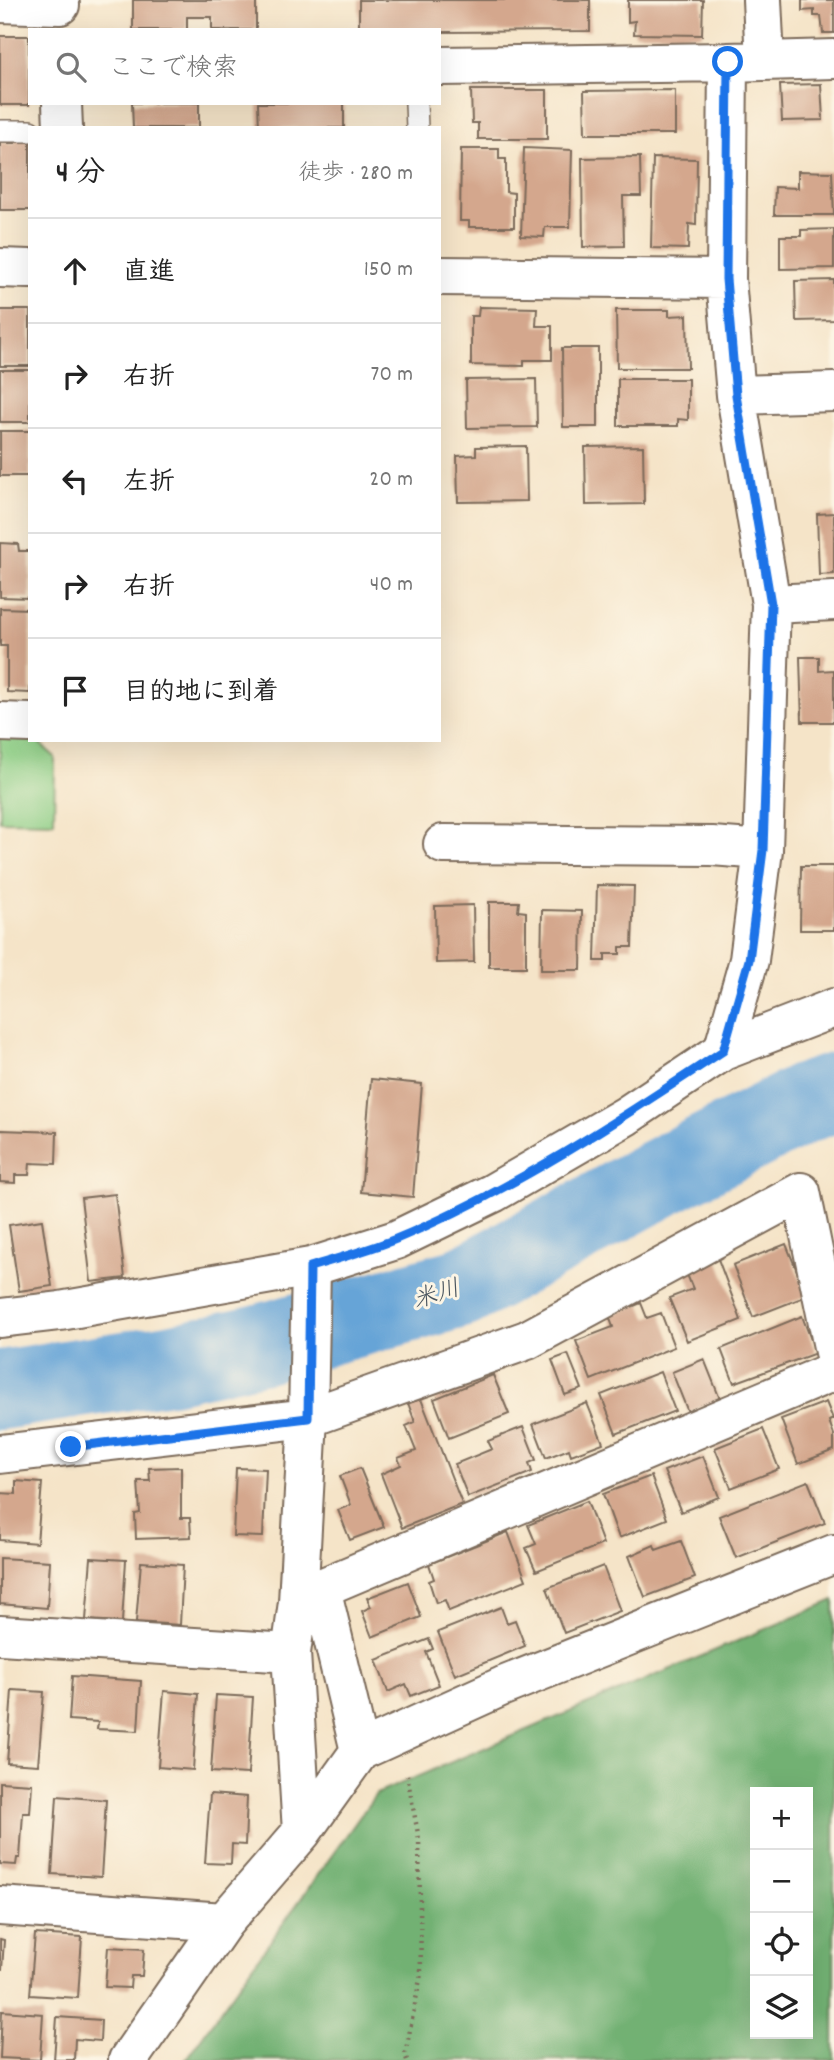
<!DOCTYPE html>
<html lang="ja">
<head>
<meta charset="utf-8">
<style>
	body { margin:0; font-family:Dekko,"Klee One",sans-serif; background:#f6f6f6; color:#222 }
	.controls { position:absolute; right:21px; bottom:21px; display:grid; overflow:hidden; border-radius:0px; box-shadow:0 7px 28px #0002 }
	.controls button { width:63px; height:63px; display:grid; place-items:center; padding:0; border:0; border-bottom:2px solid #e0e0e0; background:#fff; color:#222; font:35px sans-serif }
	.stop { position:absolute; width:21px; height:21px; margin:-16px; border:5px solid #1a73e8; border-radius:50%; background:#fff }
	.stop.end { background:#1a73e8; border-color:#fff; box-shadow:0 2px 7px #0008 }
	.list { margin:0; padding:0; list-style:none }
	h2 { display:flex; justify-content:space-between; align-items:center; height:91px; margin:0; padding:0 28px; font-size:30px }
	h2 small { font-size:23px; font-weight:400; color:#767676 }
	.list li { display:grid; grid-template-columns:46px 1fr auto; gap:21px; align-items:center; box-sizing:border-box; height:105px; padding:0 28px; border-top:2px solid #e0e0e0 }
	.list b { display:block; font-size:26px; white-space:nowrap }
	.list em { font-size:23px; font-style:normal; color:#767676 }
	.icon { flex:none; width:38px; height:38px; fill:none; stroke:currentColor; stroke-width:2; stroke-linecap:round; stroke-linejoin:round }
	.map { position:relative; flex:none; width:834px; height:2060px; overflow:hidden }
	.search { position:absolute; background:#fff; box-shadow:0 7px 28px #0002; left:28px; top:28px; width:413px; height:77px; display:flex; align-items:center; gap:18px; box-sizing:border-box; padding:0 24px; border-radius:0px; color:#767676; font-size:26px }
	.panel { position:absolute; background:#fff; box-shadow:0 7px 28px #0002; left:28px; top:126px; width:413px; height:616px; border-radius:0px }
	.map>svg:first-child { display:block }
	.green { fill:#8ece86; stroke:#647c52; stroke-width:2 }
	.forest { fill:#72b173; stroke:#566e48; stroke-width:2; fill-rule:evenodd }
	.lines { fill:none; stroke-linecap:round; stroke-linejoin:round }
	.river { stroke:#66a4d7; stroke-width:80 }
	.building { fill:#d4a78d }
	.service-casing { stroke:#7c6b5a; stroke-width:24 }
	.minor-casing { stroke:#7c6b5a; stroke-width:42 }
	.path { stroke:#7c6b5a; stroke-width:4.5; stroke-dasharray:2 5; stroke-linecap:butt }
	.service { stroke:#fff; stroke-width:21 }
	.minor { stroke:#fff; stroke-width:38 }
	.route { stroke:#1a73e8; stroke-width:9 }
	.labels { text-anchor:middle; stroke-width:6; stroke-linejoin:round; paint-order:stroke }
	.water-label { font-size:24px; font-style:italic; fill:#4a555f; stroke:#fcf5e5 }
</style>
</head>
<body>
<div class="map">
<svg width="834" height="2060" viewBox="0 0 834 2060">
	<rect width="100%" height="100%" fill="#fcf5e5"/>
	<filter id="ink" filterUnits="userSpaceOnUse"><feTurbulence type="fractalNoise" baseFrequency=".0143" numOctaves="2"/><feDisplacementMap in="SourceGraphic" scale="14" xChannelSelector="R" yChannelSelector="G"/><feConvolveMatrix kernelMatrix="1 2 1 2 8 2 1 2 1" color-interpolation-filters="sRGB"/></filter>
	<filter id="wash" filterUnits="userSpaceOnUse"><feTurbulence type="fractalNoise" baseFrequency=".00686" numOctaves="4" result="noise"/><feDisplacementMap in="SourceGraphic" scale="28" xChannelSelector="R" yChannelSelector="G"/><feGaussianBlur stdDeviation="1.57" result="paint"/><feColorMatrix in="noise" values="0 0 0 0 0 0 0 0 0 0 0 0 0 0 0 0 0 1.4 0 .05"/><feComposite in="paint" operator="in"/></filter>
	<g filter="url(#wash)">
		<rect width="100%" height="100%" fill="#f5e4c8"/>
		<path class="green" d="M0,734L36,740L55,757L54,822L0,821Z"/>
		<path class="forest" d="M834,1600V2060H185L376,1794ZM755,1792H808V2034H755Z"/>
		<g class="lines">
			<path class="river" d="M0,1390L170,1364L260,1344L461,1288L659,1178L805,1103L834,1093"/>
		</g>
		<g id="blocks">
			<path class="building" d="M133,0H256V30H212V17H187V30H133Z
				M359,0H590V31L439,32V30H359Z
				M628,0H703L702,35L634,34L635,21L628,22Z
				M802,0H834V33H823L821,16H814V10L802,11Z
				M0,36H29V105H0Z
				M821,84L823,120L782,121L780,85Z
				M471,90H547V139H478V123H472Z
				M675,90V134H585L584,91Z
				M132,103H199V128H133Z
				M258,103H344V128H259Z
				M15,135L30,136V210H0V143H15Z
				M524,148L572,150L570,227H545L544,237L521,236Z
				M461,149H499V159H506V192L514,193V227H469V221H460Z
				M640,157L641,196H623L624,246L583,247L582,158Z
				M653,158L697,159L696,225L689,224L688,249L651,248Z
				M798,171L832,172L834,215H774L775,187L798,188Z
				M834,229V268L780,269V236H801V230Z
				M834,280V320L796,321L795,281Z
				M479,307L537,308L536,326H552V360H524V366L471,365V316H478Z
				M0,310H30V366H0Z
				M616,310H669V316L687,315L688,368H617Z
				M562,348H598V427H563Z
				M0,370H30V422H0Z
				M536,379L537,427L467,428L466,380Z
				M618,379H688V420L678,419V426H618Z
				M0,431H30V476H0Z
				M526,446L527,501L458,502L457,456L476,455V447Z
				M643,446L644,504L586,505L585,447Z
				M834,513V574L819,575L817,514Z
				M0,543L18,544L19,551H30V598L0,597Z
				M0,608L30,609V693L7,692V646H0Z
				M800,657H819V671L834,670V722H802Z
				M801,866H834V930H800Z
				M597,885L634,886L632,947H620V954H605V961H595Z
				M489,902H519L518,911L526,912V967H489Z
				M473,905L474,962L436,963L435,906Z
				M542,910L582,911L581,970H541Z
				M371,1079L422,1084L413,1197L361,1192Z
				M0,1130L57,1132L56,1164L30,1163L29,1175H15V1183L0,1182Z
				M115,1194L125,1278L91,1282L81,1198Z
				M42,1220L52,1286L19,1291L9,1225Z
				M786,1244L807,1296L753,1317L733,1265Z
				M718,1259L741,1320L687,1341L669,1298L693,1289L686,1272Z
				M641,1303L647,1318L661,1313L674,1347L591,1380L576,1341L613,1327L609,1316Z
				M802,1316L816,1353L734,1383L721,1349Z
				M568,1354L582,1389L565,1395L552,1360Z
				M704,1359L720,1399L688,1412L672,1372Z
				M660,1372L675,1411L616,1434L601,1395Z
				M493,1375L509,1414L449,1438L434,1399Z
				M421,1399L462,1504L402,1528L381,1474L401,1465L398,1458L416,1451L406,1426L415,1422L408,1403Z
				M826,1402L833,1419L829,1421L834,1435V1450L798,1464L781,1419Z
				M587,1403L603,1443L571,1455L569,1449L546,1458L533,1424Z
				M523,1427L536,1460L529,1463L532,1472L468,1497L455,1464L492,1449L488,1441Z
				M763,1429L779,1469L731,1488L715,1448Z
				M703,1456L719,1497L681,1512L664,1471Z
				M181,1467V1518H190L191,1537L136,1539L135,1514L140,1513L138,1481H150L149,1468Z
				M236,1468L266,1469L263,1537L233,1536Z
				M360,1468L384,1527L350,1540L338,1510L351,1505L340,1476Z
				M651,1476L667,1519L619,1538L603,1494Z
				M16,1481L42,1483L37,1543L0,1540V1493L16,1494Z
				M808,1481L825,1523L736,1558L719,1516Z
				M587,1501L603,1544L536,1571L526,1548L536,1544L528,1525Z
				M508,1532L526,1580L449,1611L445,1600L436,1603L429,1581L434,1579L429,1564Z
				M681,1541L695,1578L645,1597L629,1556L654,1545L656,1550Z
				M0,1558L50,1561L47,1608L0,1604Z
				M91,1558L126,1560L122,1622L86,1620Z
				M141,1562L183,1565L180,1625L136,1622Z
				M603,1566L620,1611L564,1633L547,1588Z
				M408,1582L421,1617L372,1637L362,1611L371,1607L367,1598Z
				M501,1607L507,1623L515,1620L525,1646L455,1675L438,1632Z
				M429,1639L433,1649L426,1652L439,1685L411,1696L406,1684L388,1692L376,1660Z
				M72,1676L141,1681L138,1731L97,1729L98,1722L69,1720Z
				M12,1690L44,1692L38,1765L7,1763Z
				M164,1691L198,1694L193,1770L158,1767Z
				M216,1695L253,1697L248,1774L211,1772Z
				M0,1782L32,1784L30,1813H23L20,1858H17L16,1865L0,1864Z
				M210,1794L247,1797L245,1845L232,1844L231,1864L205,1863Z
				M57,1796L106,1800L101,1877L52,1874Z
				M35,1934L82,1937L78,1998L30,1995Z
				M0,1939L4,1940L2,1969H0Z
				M108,1947L144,1949L142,1976H131L130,1988L105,1987Z
				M2,2011L43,2014L40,2060L0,2058Z
				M57,2017L101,2020L100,2041L75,2039L74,2060H54Z"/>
		</g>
	</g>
	<g filter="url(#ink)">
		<use href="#blocks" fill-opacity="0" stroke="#7c6b5a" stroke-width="2"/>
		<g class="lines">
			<defs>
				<path id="service" d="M416,103L417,128
					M0,131H30"/>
				<path id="minor" d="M762,0L765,61
					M0,3L60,5
					M439,66L728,62
					M62,103L63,128
					M0,268L30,269
					M439,276L726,279
					M736,395L834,392
					M771,604L834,601
					M0,722L30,723
					M443,844L712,846L763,850
					M723,1051L749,960L763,850L771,604L736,395L726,279L728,62L834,59
					M0,1318L60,1311L311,1267L396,1240L493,1193L626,1116L723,1051L834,1008
					M0,1454L308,1418L527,1340L801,1192L834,1352
					M321,1588L834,1371
					M299,1601L321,1588L360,1751
					M0,1635L291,1653
					M302,1832L291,1653L298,1602L308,1418L311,1267
					M0,1906L224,1922
					M128,2060L224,1922L302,1832L360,1751L503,1686L834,1554"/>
			</defs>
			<use href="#service" class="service-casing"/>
			<use href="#minor" class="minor-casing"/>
			<path class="path" d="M407,2060L405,2055L421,1974L419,1839L407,1775"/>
			<use href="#service" class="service"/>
			<use href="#minor" class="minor"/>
		</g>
	</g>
	<g class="lines" filter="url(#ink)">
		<path class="route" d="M71,1447L308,1418L310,1267C339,1258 369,1250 396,1239C512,1191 619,1120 723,1051L749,960L763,850L771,604L736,395L726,279L728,62"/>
	</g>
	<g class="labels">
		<g class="water-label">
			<text transform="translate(436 1293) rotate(-17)" y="8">米川</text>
		</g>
	</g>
</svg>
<div class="controls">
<button>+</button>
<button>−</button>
<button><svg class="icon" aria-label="locate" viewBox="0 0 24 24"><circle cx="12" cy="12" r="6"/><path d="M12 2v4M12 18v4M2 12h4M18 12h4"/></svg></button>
<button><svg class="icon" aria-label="layers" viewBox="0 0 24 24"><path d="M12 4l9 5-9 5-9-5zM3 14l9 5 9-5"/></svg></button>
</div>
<div class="stop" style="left:728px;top:62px"></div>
<div class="stop end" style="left:71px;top:1447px"></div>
<div class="search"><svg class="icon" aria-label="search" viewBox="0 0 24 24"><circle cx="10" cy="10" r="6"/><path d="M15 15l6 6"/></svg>ここで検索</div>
<section class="panel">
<h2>4 分<small>徒歩 · 280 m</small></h2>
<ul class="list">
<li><svg class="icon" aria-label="ahead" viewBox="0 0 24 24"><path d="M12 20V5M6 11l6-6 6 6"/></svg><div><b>直進</b></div><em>150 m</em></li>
<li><svg class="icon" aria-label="right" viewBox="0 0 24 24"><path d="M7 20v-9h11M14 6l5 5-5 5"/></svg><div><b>右折</b></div><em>70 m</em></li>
<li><svg class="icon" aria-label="left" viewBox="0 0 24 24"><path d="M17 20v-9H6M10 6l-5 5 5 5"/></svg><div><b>左折</b></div><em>20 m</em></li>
<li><svg class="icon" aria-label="right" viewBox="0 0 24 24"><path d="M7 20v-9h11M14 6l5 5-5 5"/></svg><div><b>右折</b></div><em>40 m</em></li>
<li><svg class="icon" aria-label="arrive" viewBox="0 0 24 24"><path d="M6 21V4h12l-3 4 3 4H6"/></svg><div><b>目的地に到着</b></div></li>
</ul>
</section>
</div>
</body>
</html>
